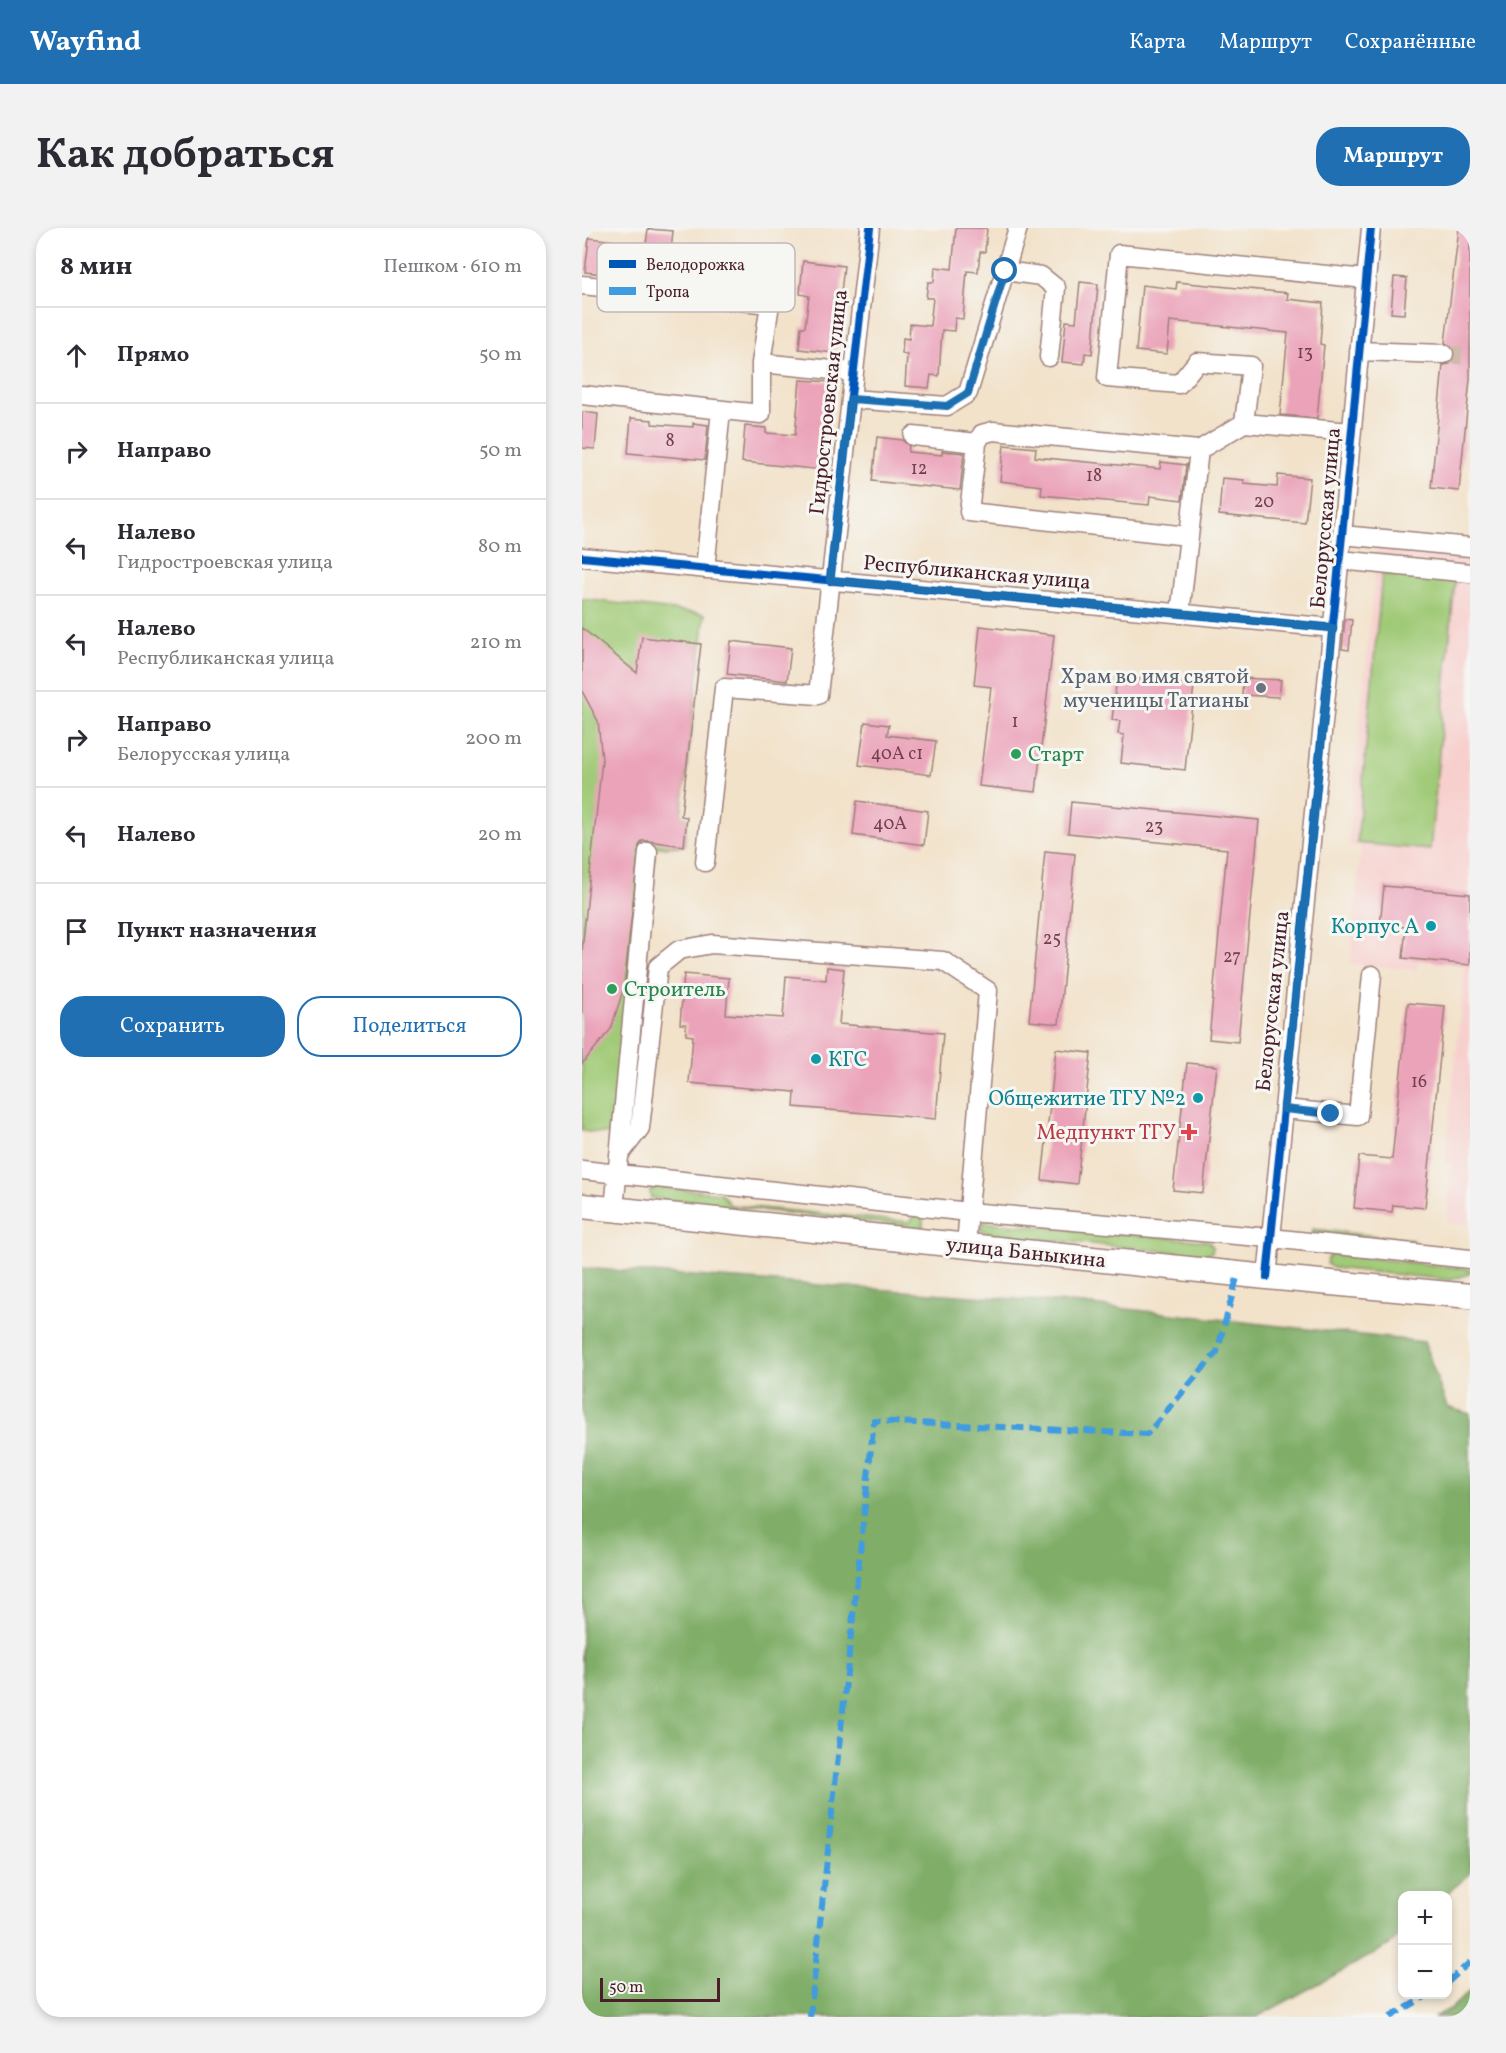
<!DOCTYPE html>
<html lang="ru">
<head>
<meta charset="utf-8">
<style>
	body { margin:0; font-family:Vollkorn,serif; background:#f2f2f3; color:#2b2b33 }
	.controls { position:absolute; right:18px; bottom:18px; display:grid; overflow:hidden; border-radius:12px; box-shadow:0 3px 9px #0003 }
	.controls button { width:54px; height:54px; display:grid; place-items:center; padding:0; border:0; border-bottom:2px solid #e1e1e2; background:#fff; color:#2b2b33; font:30px sans-serif }
	.scale { position:absolute; left:18px; bottom:15px; width:120px; box-sizing:border-box; padding-left:6px; border:3px solid #4a1f2b; border-top:0; font-size:16px; line-height:21px; white-space:nowrap; color:#4a1f2b; -webkit-text-stroke:4px #f6f6f2; paint-order:stroke }
	.stop { position:absolute; width:18px; height:18px; margin:-14px; border:4px solid #1f6fb2; border-radius:50%; background:#fff }
	.stop.end { background:#1f6fb2; border-color:#fff; box-shadow:0 2px 6px #0008 }
	.list { margin:0; padding:0; list-style:none }
	h2 { display:flex; justify-content:space-between; align-items:center; height:78px; margin:0; padding:0 24px; font-size:26px }
	h2 small { font-size:20px; font-weight:400; color:#7c7c81 }
	.list li { display:grid; grid-template-columns:39px 1fr auto; gap:18px; align-items:center; box-sizing:border-box; height:96px; padding:0 24px; border-top:2px solid #e1e1e2 }
	.list b { display:block; font-size:22px; white-space:nowrap }
	.list p { margin:0; font-size:20px; white-space:nowrap; color:#7c7c81 }
	.list em { font-size:20px; font-style:normal; color:#7c7c81 }
	.actions { display:flex; gap:12px; padding:18px 24px }
	.actions a { flex:1; padding:14px 0; border:2px solid #1f6fb2; border-radius:24px; text-align:center; font-size:21px; color:#1f6fb2 }
	.actions .main { background:#1f6fb2; color:#fff }
	.icon { flex:none; width:33px; height:33px; fill:none; stroke:currentColor; stroke-width:2; stroke-linecap:round; stroke-linejoin:round }
	.map { position:relative; flex:none; width:888px; height:1789px; overflow:hidden; border-radius:24px }
	header { display:flex; align-items:center; gap:36px; box-sizing:border-box; height:84px; padding:0 30px; background:#1f6fb2; color:#fff }
	header strong { font-size:28px }
	nav { display:flex; gap:33px; margin-inline-start:auto; font-size:21px }
	.intro { display:flex; align-items:center; justify-content:space-between; box-sizing:border-box; height:144px; padding:0 36px }
	h1 { margin:0; font-size:42px }
	.button { padding:15px 27px; border-radius:24px; background:#1f6fb2; color:#fff; font-size:21px; font-weight:700 }
	main { display:flex; gap:36px; padding:0 36px }
	aside { flex:1; background:#fff; border-radius:24px; box-shadow:0 3px 9px #0003 }
	.map>svg:first-child { display:block }
	.built { fill:#f7d0cd }
	.green { fill:#a0ca77; stroke:#757451; stroke-width:1.5 }
	.forest { fill:#80ae68; stroke:#65664a; stroke-width:1.5 }
	.building { fill:#eba3b9 }
	.lines { fill:none; stroke-linecap:round; stroke-linejoin:round }
	.minor-tunnel { stroke:#d0bbaa; stroke-width:18; stroke-dasharray:18 9; stroke-linecap:butt }
	.minor-casing { stroke:#9e807a; stroke-width:21 }
	.major-casing { stroke:#9e807a; stroke-width:27 }
	.minor { stroke:#fff; stroke-width:18 }
	.major { stroke:#fff; stroke-width:24 }
	.quiet { stroke:#409be1; stroke-width:6; stroke-dasharray:12 6; stroke-linecap:butt }
	.cycleway-casing { stroke:#f6f6f2; stroke-width:11 }
	.cycleway { stroke:#0057b8; stroke-width:8 }
	.route { stroke:#1f6fb2; stroke-width:8 }
	.worship-dot { fill:#6b7280; stroke:#f6f6f2; stroke-width:2 }
	.leisure-dot { fill:#2e9e5b; stroke:#f6f6f2; stroke-width:2 }
	.culture-dot { fill:#0f9aa8; stroke:#f6f6f2; stroke-width:2 }
	.health-dot { fill:#e0444e; stroke:#f6f6f2; stroke-width:2 }
	.labels { text-anchor:middle; stroke-width:6; stroke-linejoin:round; paint-order:stroke }
	.number-label { font-size:18px; fill:#72404e }
	.street-label { font-size:21px; fill:#4a1f2b; stroke:#f6f6f2 }
	.worship-label { font-size:21px; fill:#5b616d; stroke:#f6f6f2; text-anchor:end }
	.leisure-label { font-size:21px; fill:#27864d; stroke:#f6f6f2; text-anchor:start }
	.culture-label { font-size:21px; fill:#0d838f; stroke:#f6f6f2; text-anchor:end }
	.health-label { font-size:21px; fill:#be3a42; stroke:#f6f6f2; text-anchor:end }
	.key { fill:#f6f6f2; stroke:#c2b6b6; stroke-width:1.5 }
	.key-label { font-size:16px; fill:#4a1f2b }
</style>
</head>
<body>
<header>
<strong>Wayfind</strong>
<nav><a>Карта</a><a>Маршрут</a><a>Сохранённые</a></nav>
</header>
<div class="intro"><h1>Как добраться</h1><a class="button">Маршрут</a></div>
<main>
<aside>
<h2>8 мин<small>Пешком · 610 m</small></h2>
<ul class="list">
<li><svg class="icon" aria-label="ahead" viewBox="0 0 24 24"><path d="M12 20V5M6 11l6-6 6 6"/></svg><div><b>Прямо</b></div><em>50 m</em></li>
<li><svg class="icon" aria-label="right" viewBox="0 0 24 24"><path d="M7 20v-9h11M14 6l5 5-5 5"/></svg><div><b>Направо</b></div><em>50 m</em></li>
<li><svg class="icon" aria-label="left" viewBox="0 0 24 24"><path d="M17 20v-9H6M10 6l-5 5 5 5"/></svg><div><b>Налево</b><p>Гидростроевская улица</p></div><em>80 m</em></li>
<li><svg class="icon" aria-label="left" viewBox="0 0 24 24"><path d="M17 20v-9H6M10 6l-5 5 5 5"/></svg><div><b>Налево</b><p>Республиканская улица</p></div><em>210 m</em></li>
<li><svg class="icon" aria-label="right" viewBox="0 0 24 24"><path d="M7 20v-9h11M14 6l5 5-5 5"/></svg><div><b>Направо</b><p>Белорусская улица</p></div><em>200 m</em></li>
<li><svg class="icon" aria-label="left" viewBox="0 0 24 24"><path d="M17 20v-9H6M10 6l-5 5 5 5"/></svg><div><b>Налево</b></div><em>20 m</em></li>
<li><svg class="icon" aria-label="arrive" viewBox="0 0 24 24"><path d="M6 21V4h12l-3 4 3 4H6"/></svg><div><b>Пункт назначения</b></div></li>
</ul>
<div class="actions"><a class="main">Сохранить</a><a>Поделиться</a></div>
</aside>
<div class="map">
<svg width="888" height="1789" viewBox="0 0 888 1789">
	<rect width="100%" height="100%" fill="#f6f6f2"/>
	<filter id="ink" filterUnits="userSpaceOnUse"><feTurbulence type="fractalNoise" baseFrequency=".0167" numOctaves="2"/><feDisplacementMap in="SourceGraphic" scale="12" xChannelSelector="R" yChannelSelector="G"/><feConvolveMatrix kernelMatrix="1 2 1 2 8 2 1 2 1" color-interpolation-filters="sRGB"/></filter>
	<filter id="wash" filterUnits="userSpaceOnUse"><feTurbulence type="fractalNoise" baseFrequency=".008" numOctaves="4" result="noise"/><feDisplacementMap in="SourceGraphic" scale="24" xChannelSelector="R" yChannelSelector="G"/><feGaussianBlur stdDeviation="1.35" result="paint"/><feColorMatrix in="noise" values="0 0 0 0 0 0 0 0 0 0 0 0 0 0 0 0 0 1.4 0 .05"/><feComposite in="paint" operator="in"/></filter>
	<g filter="url(#wash)">
		<rect width="100%" height="100%" fill="#f2e2ca"/>
		<path class="built" d="M795,322L888,331V997L865,995L870,936L863,935L883,737L837,732L835,742L768,736L779,619L766,617Z"/>
		<path class="green" d="M800,346L873,352L848,622L775,615Z
			M0,371L123,386L99,588L105,589L102,618L73,619L45,908L0,903Z
			M76,959L139,965L148,977L327,994L337,984L341,992V1000L69,970L68,962Z
			M401,994L626,1013L631,1019L630,1024L624,1027L407,1006L399,1001Z
			M731,1001L831,1012V1016L730,1005Z
			M750,1026L888,1041L887,1046L869,1052L751,1040L745,1036V1031Z"/>
		<path class="forest" d="M0,1040L500,1076L842,1114L865,1179L888,1186V1646L863,1667L820,1668V1705L808,1717L675,1789H0Z
			M888,1763V1789H852L868,1781Z"/>
		<g id="blocks">
			<path class="building" d="M374,0H405L403,24H398L396,44L385,43L381,91L373,90L372,103L360,102L357,148L349,147L347,160L323,158L325,127L320,126L321,110L327,111L328,96L348,98L351,70H344L346,54H352L353,39L370,41Z
				M877,0H888V151L877,263L849,260L861,137L868,136L873,127L872,120L863,115Z
				M66,1L91,3L86,53L3,44L7,10L64,16Z
				M221,33L262,38L252,125L217,121L219,99H223L227,68L218,66Z
				M812,49L825,50L822,86L809,85Z
				M498,54L516,56L510,126L503,125L502,136L480,134L484,93L494,94Z
				M595,54L706,65L705,71L741,75L738,116L742,117L735,190L698,187L706,105L588,93L585,126L554,123L560,57L594,61Z
				M218,152L251,154L243,242L160,234L163,198L184,200V205L213,207Z
				M0,184L16,186L13,221L0,220Z
				M49,190L70,192V196L111,199V195L126,197L123,232L46,225Z
				M295,209L320,212L327,218L326,224L360,227V223L382,225L378,262L290,253Z
				M422,217L454,220L453,229L578,241L579,234L604,237L600,272L568,268L567,277L459,267L460,258L418,253Z
				M696,247L728,250L723,295L637,287L640,250L662,252V256L695,259Z
				M763,391L770,392L767,422L760,421Z
				M398,398L472,407L454,564L397,558L409,459L392,457Z
				M0,400L55,445L60,409L119,416L99,588L105,589L102,618L66,613H60L57,618L42,759L29,801L0,836V722L20,532L16,493L0,463Z
				M149,413L209,420L205,453L145,446Z
				M535,449L612,457L603,542L539,535L542,507L536,506L538,493L530,492Z
				M661,450L699,452L697,469L660,467Z
				M283,494L307,497L305,507L354,513L349,547L277,537Z
				M275,573L346,583L342,617L271,607Z
				M489,574L677,592L656,814L627,811L645,621L486,605Z
				M463,623L493,626L477,796L447,793Z
				M802,658L888,666V737L821,730L824,699L798,697Z
				M245,739L262,741L257,796L361,805L354,891L212,879L213,864L107,855L111,808L104,807V796H98L102,746L147,750L144,786L201,790L204,748L244,752Z
				M826,775L863,778L843,980L811,977L810,984L772,980L777,928L810,931Z
				M474,821L509,825L495,956L460,952Z
				M605,835L635,838L621,965L591,962Z"/>
		</g>
	</g>
	<g filter="url(#ink)">
		<use href="#blocks" fill-opacity="0" stroke="#9e807a" stroke-width="1.5"/>
		<g class="lines">
			<path class="minor-tunnel" d="M862,126L888,128"/>
			<defs>
				<path id="minor" d="M423,43L459,48L474,60L467,129
					M0,57L188,76L179,135V186L0,167
					M777,123L862,126
					M179,135L271,144
					M269,171L365,178L386,165L436,0
					M662,195L769,204
					M331,208L395,215
					M760,307L888,319
					M606,308L387,284L395,215L400,206L411,203L617,222
					M0,329L751,400
					M758,332L888,345
					M123,341L139,182
					M598,386L617,222L662,195L669,138L615,134L597,156L525,150L537,26L784,51
					M123,634L142,460L236,467L288,0
					M702,881L776,888L790,747
					M37,927L58,900L76,739L97,722L130,716L361,733L406,763L384,1017
					M0,942L387,984L689,1010L888,1031
					M32,981L66,624
					M685,1049L760,307L789,0"/>
				<path id="major" d="M0,978L685,1049L888,1068"/>
			</defs>
			<use href="#minor" class="minor-casing"/>
			<use href="#major" class="major-casing"/>
			<use href="#minor" class="minor"/>
			<use href="#major" class="major"/>
			<path class="quiet" d="M866,1754L888,1734
				M228,1789L292,1193L565,1206L635,1124L656,1046
				M808,1789L848,1766"/>
			<defs>
				<path id="cycleway" d="M0,329L751,400
					M248,353L288,0
					M685,1049L760,307L789,0"/>
			</defs>
			<use href="#cycleway" class="cycleway-casing"/>
			<use href="#cycleway" class="cycleway"/>
		</g>
	</g>
	<g class="lines" filter="url(#ink)">
		<path class="route" d="M423,43L386,165L365,178L269,171L248,352L751,400L702,881L749,886"/>
	</g>
	<circle class="worship-dot" cx="679" cy="460" r="6"/>
	<g class="leisure-dot">
		<circle cx="434" cy="526" r="6"/>
		<circle cx="30" cy="761" r="6"/>
	</g>
	<g class="culture-dot">
		<circle cx="849" cy="698" r="6"/>
		<circle cx="234" cy="831" r="6"/>
		<circle cx="616" cy="870" r="6"/>
	</g>
	<path class="health-dot" d="M604 895h6v6h6v6h-6v6h-6v-6h-6v-6h6z"/>
	<g class="labels">
		<g class="number-label">
			<text x="723" y="130">13</text>
			<text x="88" y="218">8</text>
			<text x="337" y="246">12</text>
			<text x="512" y="253">18</text>
			<text x="682" y="279">20</text>
			<text x="433" y="499">1</text>
			<text x="315" y="531">40А с1</text>
			<text x="308" y="601">40А</text>
			<text x="572" y="604">23</text>
			<text x="470" y="716">25</text>
			<text x="650" y="734">27</text>
			<text x="837" y="859">16</text>
		</g>
		<g class="street-label">
			<text transform="translate(246 174) rotate(-84)" y="7">Гидростроевская улица</text>
			<text transform="translate(743 290) rotate(-85)" y="7">Белорусская улица</text>
			<text transform="translate(395 344) rotate(5)" y="7">Республиканская улица</text>
			<text transform="translate(690 773) rotate(-84)" y="7">Белорусская улица</text>
			<text transform="translate(444 1024) rotate(6)" y="7">улица Баныкина</text>
		</g>
		<g class="worship-label">
			<text x="667" y="455">Храм во имя святой<tspan x="667" dy="24">мученицы Татианы</tspan></text>
		</g>
		<g class="leisure-label">
			<text x="446" y="533">Старт</text>
			<text x="42" y="768">Строитель</text>
		</g>
		<g class="culture-label">
			<text x="837" y="705">Корпус А</text>
			<text x="246" y="838" text-anchor="start">КГС</text>
			<text x="604" y="877">Общежитие ТГУ №2</text>
		</g>
		<g class="health-label">
			<text x="594" y="911">Медпункт ТГУ</text>
		</g>
	</g>
	<rect x="15" y="15" width="198" height="69" rx="9" class="key"/>
	<rect x="27" y="32" width="27" height="8" fill="#0057b8"/>
	<rect x="27" y="59" width="27" height="8" fill="#409be1"/>
	<g class="key-label">
		<text x="64" y="42">Велодорожка</text>
		<text x="64" y="69">Тропа</text>
	</g>
</svg>
<div class="controls">
<button>+</button>
<button>−</button>
</div>
<div class="scale">50 m</div>
<div class="stop" style="left:423px;top:43px"></div>
<div class="stop end" style="left:749px;top:886px"></div>
</div>
</main>
</body>
</html>
